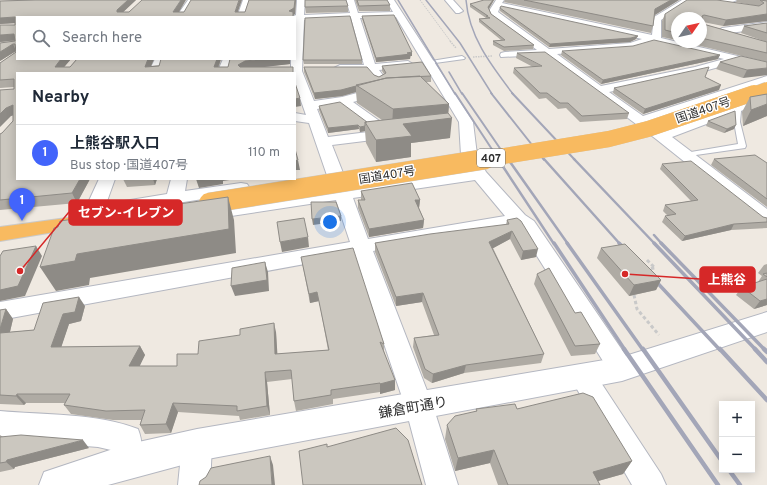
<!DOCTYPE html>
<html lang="en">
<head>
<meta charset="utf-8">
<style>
	body { margin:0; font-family:Overpass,"Noto Sans JP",sans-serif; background:#f6f6f7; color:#1f2937 }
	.controls { position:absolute; right:12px; bottom:12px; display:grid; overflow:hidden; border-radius:0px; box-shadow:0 2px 10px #0003 }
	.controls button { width:36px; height:36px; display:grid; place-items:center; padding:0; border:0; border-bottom:1px solid #e0e1e3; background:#fff; color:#1f2937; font:20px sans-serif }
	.compass { position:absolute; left:671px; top:12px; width:36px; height:36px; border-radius:50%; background:#fff; box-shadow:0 2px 10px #0003; rotate:56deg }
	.you { position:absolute; left:330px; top:222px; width:14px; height:14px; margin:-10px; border:3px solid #fff; border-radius:50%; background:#1a73e8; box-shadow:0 0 0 6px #1a73e833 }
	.badge { display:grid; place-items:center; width:26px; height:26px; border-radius:50%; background:#4264fb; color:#fff; font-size:13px; font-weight:700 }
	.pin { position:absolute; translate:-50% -33px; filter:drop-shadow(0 1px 2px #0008) }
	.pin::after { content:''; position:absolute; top:21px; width:14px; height:12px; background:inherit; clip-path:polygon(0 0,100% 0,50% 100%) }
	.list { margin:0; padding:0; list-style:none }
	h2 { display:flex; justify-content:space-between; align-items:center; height:52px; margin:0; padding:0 16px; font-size:17px }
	h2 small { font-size:13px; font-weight:400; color:#747a83 }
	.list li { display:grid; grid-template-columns:26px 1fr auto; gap:12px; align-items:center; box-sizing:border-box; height:56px; padding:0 16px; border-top:1px solid #e0e1e3 }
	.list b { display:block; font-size:15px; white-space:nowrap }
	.list p { margin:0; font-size:13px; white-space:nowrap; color:#747a83 }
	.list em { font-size:13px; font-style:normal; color:#747a83 }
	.icon { flex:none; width:22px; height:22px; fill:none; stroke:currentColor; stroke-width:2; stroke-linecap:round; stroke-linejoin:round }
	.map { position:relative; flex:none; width:767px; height:485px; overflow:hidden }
	.search { position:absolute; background:#fff; box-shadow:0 2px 10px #0003; left:16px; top:16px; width:280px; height:44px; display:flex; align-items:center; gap:10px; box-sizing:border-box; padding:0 14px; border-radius:0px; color:#747a83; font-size:15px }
	.panel { position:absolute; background:#fff; box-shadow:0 2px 10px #0003; left:16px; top:72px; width:280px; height:108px; border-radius:0px }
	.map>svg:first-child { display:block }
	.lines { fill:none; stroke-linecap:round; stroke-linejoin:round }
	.service-casing { stroke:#b4b7c1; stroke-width:2 }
	.minor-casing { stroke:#b4b7c1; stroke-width:2 }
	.tertiary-casing { stroke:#b4b7c1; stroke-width:2 }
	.trunk-casing { stroke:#c9c9c9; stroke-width:2 }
	.path-far2 { stroke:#c9c9c9; stroke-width:1; stroke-dasharray:1.5 1; stroke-linecap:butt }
	.path-far1 { stroke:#c9c9c9; stroke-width:1.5; stroke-dasharray:1.5 1; stroke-linecap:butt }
	.path { stroke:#c9c9c9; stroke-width:3; stroke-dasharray:3.5 2.5; stroke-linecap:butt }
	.service { fill:#fff; fill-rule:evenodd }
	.minor { fill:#fff; fill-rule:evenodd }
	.tertiary { fill:#fff; fill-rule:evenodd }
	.trunk { fill:#f8ba60; fill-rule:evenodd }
	.rail-far4 { stroke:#a3a6b8; stroke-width:1.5 }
	.rail-far3 { stroke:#a3a6b8; stroke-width:2 }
	.rail-far2 { stroke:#a3a6b8; stroke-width:2.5 }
	.rail-far1 { stroke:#a3a6b8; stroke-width:3.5 }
	.rail { stroke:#a3a6b8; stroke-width:4.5 }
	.trunk-bridge-far2-casing { stroke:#c9c9c9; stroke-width:13; stroke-linecap:butt }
	.trunk-bridge-far1-casing { stroke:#c9c9c9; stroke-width:16; stroke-linecap:butt }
	.trunk-bridge-casing { stroke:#c9c9c9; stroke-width:21; stroke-linecap:butt }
	.trunk-bridge-far2 { stroke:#f8ba60; stroke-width:12 }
	.trunk-bridge-far1 { stroke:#f8ba60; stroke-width:16 }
	.trunk-bridge { stroke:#f8ba60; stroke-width:20 }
	.wall { fill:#afaba4 }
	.shaded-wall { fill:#8e8b86 }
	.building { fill:#cbc7bf; stroke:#8e8b86 }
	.labels { text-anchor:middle; stroke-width:3; stroke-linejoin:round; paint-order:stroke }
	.shield { fill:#fff; stroke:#6d6d6d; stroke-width:1 }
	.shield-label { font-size:11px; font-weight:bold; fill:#2e2e2e }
	.street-label { font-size:12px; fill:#2e2e2e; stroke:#fff }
	.near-street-label { font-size:14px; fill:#2e2e2e; stroke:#fff }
	.leader { fill:none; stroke:#d62828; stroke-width:1.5 }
	.callout-dot { fill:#d62828; stroke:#fff; stroke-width:1.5 }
	.callout { fill:#d62828; stroke:#d62828; stroke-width:1.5 }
	.callout-label { font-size:13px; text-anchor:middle; font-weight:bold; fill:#fff }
</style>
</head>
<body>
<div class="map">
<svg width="767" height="485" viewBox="0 0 767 485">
	<rect width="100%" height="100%" fill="#efe9e1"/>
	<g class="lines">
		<defs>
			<path id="service" d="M715,0H737L730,3Z
				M462,56L465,58L464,59L428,64L425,62Z
				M734,107L741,111L740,122L746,146L745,148L682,157V153H685L738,144L734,122L735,112L731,109Z"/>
			<path id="minor" d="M188,0H196L184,17H176Z
				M243,0H251L245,17H237Z
				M297,0H305L304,15L350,13L346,0H354L358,13L393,12L386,0H394L473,122L477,155L486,172L525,215L534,221L635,369L631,377L622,380L613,377L520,229L515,225L373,251L433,406L458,485H426L405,406L354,255L0,320V302L350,242L336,200L205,220L198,218L196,214L198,210L205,208L332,190L309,123L295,121V113L306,115L295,84V73H291V59H295V17H291L296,15ZM396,17L459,122L461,155L469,170L349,188L332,145L397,137L399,134L397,131L392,130L353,102L387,93L389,90L383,86L342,97L314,101L302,71L304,20L351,18L364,65H340L334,68L340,71H368L375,80L379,81L385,78L379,70L408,67L413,64L408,61L375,64L360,18ZM341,105L376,131L328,137L317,109ZM475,180L505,216L368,239L353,198Z
				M445,0H453L463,11L459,13H456Z
				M496,0H504L502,3L652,35L654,17L682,0H691L661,20V38L767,63V69L737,62L697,73L609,92L643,116L767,76V84L652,122L663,130L767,93V101L672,137L767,209V224L760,222L656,139L544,55L501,57L500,55L501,53L505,52L537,50L492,16L489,11ZM500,7L642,39L630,43L549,49L498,12ZM653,42L724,59L695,67L601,86L557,54L631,49Z
				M767,22V28L722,34L717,31L722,28Z
				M155,59H165L160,73H148Z
				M223,59H233L229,73H217Z
				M99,179H115L106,204L167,194L171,179H187L185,191L241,183L247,184L250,188L247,192L241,193L101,215L97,226L101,227L104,231L101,235L94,237L78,235L75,231Z
				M583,365L592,369L661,474L666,485H632L570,377L574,369Z
				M0,411C42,415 98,413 138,429C144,444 142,458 136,473L125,478L114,473L109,462L111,450L98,447L0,439Z
				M197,430L208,435L212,445L210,485H178L182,445L186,435Z"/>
			<path id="tertiary" d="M767,312V332L622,381L197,461L108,485H39L44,472L125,445L197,429L622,357Z"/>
			<path id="trunk" d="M89,215L96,217L99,221L96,225L0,241V227Z"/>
		</defs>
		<use href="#service" class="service-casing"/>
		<use href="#minor" class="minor-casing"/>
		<use href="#tertiary" class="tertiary-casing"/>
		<use href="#trunk" class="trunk-casing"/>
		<path class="path-far2" d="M420,0L451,42"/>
		<path class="path-far1" d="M450,41L456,48
			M473,57L492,56"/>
		<path class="path" d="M647,260L655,268L648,269
			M634,295L637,309L659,335"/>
		<use href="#service" class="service"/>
		<use href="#minor" class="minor"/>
		<use href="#tertiary" class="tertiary"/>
		<use href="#trunk" class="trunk"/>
		<path class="rail-far4" d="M398,0L455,94
			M426,0L460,43L492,94
			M466,0C469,37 491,65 513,94
			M449,72L462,94"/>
		<path class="rail-far3" d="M455,93L499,160
			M462,93L508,160
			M491,93L544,160
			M512,93L575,160"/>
		<path class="rail-far2" d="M498,159L554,244
			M508,159L568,244
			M544,159L620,244
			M574,159L655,244
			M654,235L662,244"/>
		<path class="rail-far1" d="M554,243L625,350
			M567,243L643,350
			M619,243L629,253
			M654,243L756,350
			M661,243L765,350
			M651,276L720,350"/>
		<path class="rail" d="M624,349L718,485
			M643,349L722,461
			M720,349L767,400
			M755,349L767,362
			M764,349L767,352
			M729,470L740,485"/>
		<defs>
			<path id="trunk-bridge-far2" d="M751,94L767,88"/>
			<path id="trunk-bridge-far1" d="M479,160L609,139L648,129L754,93"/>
			<path id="trunk-bridge" d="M209,203L486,159"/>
		</defs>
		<use href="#trunk-bridge-far2" class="trunk-bridge-far2-casing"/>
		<use href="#trunk-bridge-far1" class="trunk-bridge-far1-casing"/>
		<use href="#trunk-bridge" class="trunk-bridge-casing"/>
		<use href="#trunk-bridge-far2" class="trunk-bridge-far2"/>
		<use href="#trunk-bridge-far1" class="trunk-bridge-far1"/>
		<use href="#trunk-bridge" class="trunk-bridge"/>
	</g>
	<path class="wall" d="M35,0H136L123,12H245L249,0H296L295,14L293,15V17H17V59H71L64,67H70L77,59H154L151,66L221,59L219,67H228L230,59H290V64L260,67L17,73L90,179L77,203L0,210V134L2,133L13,121V115L11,116L14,87L0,88V63L16,52V51L0,61V43L15,41L0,42L15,25V23L0,24V1Z
		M355,0H387L390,5V11H359Z
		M494,0L489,9L491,14L534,45L533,49L504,51L493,45V41L501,40L479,22V19L486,18L470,7V4Z
		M505,0H679L655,15L653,26L651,33L504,2Z
		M737,0H767V21L723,26L703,22V24L767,42V62L684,42H701V18H677V40L662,37V21L665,14L757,6L736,2Z
		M348,6V12L306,13L305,7Z
		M500,8L636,39L630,42L549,47L500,11Z
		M362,16L412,56H411L410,59L376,62L362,19Z
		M767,23V42L741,33L744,26Z
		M562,51L718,59L601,84L561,55Z
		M517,53L629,113L627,119L580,122L566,108L558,109L546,98L539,99L513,73L514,68L533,67L516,58Z
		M303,60H362V64H304Z
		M720,62H767L743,78L716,69Z
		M382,66L431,76V82H426L449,104L448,113L450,138L411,143V157L376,162L366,143L365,131L360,132L359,129L328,133L319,110V106L367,122L382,120L357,103L356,92L342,96L315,99L304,72V67L374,75L379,77L384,74L382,71Z
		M705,77L719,90L643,114L613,93L614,88Z
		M767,94V116L743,126L742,112L750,97Z
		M708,121L734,129L724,133L706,126Z
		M714,159L767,163V207L711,165Z
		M662,164L763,217L767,218V228L731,230L682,241L662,222L665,216H668L663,211L665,205L691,201L660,169Z
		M123,179H157L155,185L127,187Z
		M361,191L420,200L419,208L424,220L423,228L369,237L358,208V200H361Z
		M507,220L536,257L521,260L510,239L493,248L544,354L541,363L464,373L432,383L424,378L413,347L414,338L434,335L422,302L396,306L375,252V243L506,225Z
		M601,248L661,280L656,290L629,296L597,258Z
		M301,257L384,344V351L395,390L380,394V392L333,399V404L296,411L294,401L292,379L267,382L270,415L240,420L239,416L178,412L171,433L145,434L140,425L141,420H113L71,414L64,405L65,403H26L24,405L0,404V310L6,309L13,319L10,332L34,330L85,306L81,321L69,324L61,347L140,346L145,355L139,366H177L198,354L276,332L277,354L328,350L319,301L310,303Z
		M767,264V305L754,309L736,295L742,287L758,282L762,276L758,273L764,265Z
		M537,274L600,344L595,354L571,356L534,284Z
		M476,409H517L632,461L623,474L598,481L600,485H498L490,463L455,471L445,439L447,425L476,411Z
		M0,435L3,437L89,448L15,467L14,469L0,472Z"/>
	<path class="shaded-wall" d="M128,0H136L119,16L117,12V10Z
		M181,0H186L176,17L173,12Z
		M239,0H242L236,17L235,12Z
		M295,0H296L295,14L293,15V17L289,11Z
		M493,0H494L488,10V7Z
		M671,0H679L653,16L655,9Z
		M767,14V21L723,26L726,20Z
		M15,17L17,23L0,24V18Z
		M14,34L17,40L0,42V35Z
		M638,36L636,39L630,42L549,47L550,44Z
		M13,44L16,51L0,61V52Z
		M412,52V56H410V59L376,62V58Z
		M720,55L718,59L601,84L603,80Z
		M61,59H71L59,73L55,67Z
		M148,59H154L148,73L145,67Z
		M217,59H221L216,73L214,67Z
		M265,59H290V64L247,69L240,73L238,65L245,61Z
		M767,68V75L743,78L747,70Z
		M721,85L719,90L643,114L645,109Z
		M356,86V92L342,96L315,99L314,93Z
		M300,98L301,106L295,107V99Z
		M449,104L448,118H452L450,138L411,143V157L376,162V140L392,127L393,109Z
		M767,104V116L743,126L751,110Z
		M13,105L17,114L11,116L0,127V114L6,108Z
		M358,125L359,129L328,133V128Z
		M736,125L734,129L724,133L727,129Z
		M365,126V131L360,132V127Z
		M298,160L300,170H295V161Z
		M80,179H90L77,203L72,193Z
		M153,179H157L155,185Z
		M193,179H236L223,181V184L199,188L196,179L193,180Z
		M228,197L234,220L236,253L90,278L89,285L56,291L40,267L77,254Z
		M415,200H420L419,208H415Z
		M341,216V221L313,225L312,219Z
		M424,220L423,228L369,237V229Z
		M734,224L731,230L682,241L685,236Z
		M512,231L510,239L488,251L489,242Z
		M308,237L309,247L282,252L280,242Z
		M36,246L42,256L25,296L0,301V290Z
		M538,249L536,257L521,260L523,251Z
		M265,262L268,272L269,291L235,296L231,286Z
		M661,280L656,290L629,296L634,285Z
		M317,292L319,301L310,303L309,294Z
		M423,293L422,302L396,306V297Z
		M79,297L85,306L81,321L69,324L58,357L51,347L63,314Z
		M767,299V305L754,309L760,301Z
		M6,309L13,319L7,344L0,346V329Z
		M274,323L276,332L278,363L275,354Z
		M140,346L145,355L135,376L129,366Z
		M466,365L464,373L432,383L433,374Z
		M265,372L267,382L270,415L267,406Z
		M395,380V390L380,394V384Z
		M17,394L26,403L24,405L16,396Z
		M173,403L178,412L171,433L166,424Z
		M83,440L89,448L15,467L14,469L6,462L7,460Z
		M494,450L490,463L455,471L458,458Z
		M270,456L273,465L275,485H272Z
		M632,461L623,474L584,485L593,472Z"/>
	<path class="building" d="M35,0H128L117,10V12H129L142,0H181L173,12H184L191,0H239L235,12H245L249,0H295L294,8L289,11L293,12V17H17V59H61L55,67H70L77,59H148L145,67L159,66L161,59H217L214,67H228L230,59H265L245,61L238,65L240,67H293V73H17V179H80L72,193L0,200V134L2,133L13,121V105L6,108L0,114V90L14,89V79L0,80V63L16,52L15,44H13L0,52V43L15,41L14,34L0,35V25H15V17L0,18V1Z
		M305,0H346L348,6L305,7Z
		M357,0H387L390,5L359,6Z
		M484,0H493L488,7L491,14L534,45L504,47L493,41L505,40L479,19L490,18L486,16H488L470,4Z
		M524,0H671L655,9L653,26Z
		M687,0H717L759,6L764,3L760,0L767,1V14L726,20L704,15L702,16L703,24L767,42V53L701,38V18H677V33L665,30V14Z
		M501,6L638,36L631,38L550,44L500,8Z
		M394,15L412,52L407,53L411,54L376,58L362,16Z
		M350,16L362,60H303L305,18Z
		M767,23V33L744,26Z
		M654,40L720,55L603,80L562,51L633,46Z
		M545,52L629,113L582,116L568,103H560L547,93H540L514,68L542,66L517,53Z
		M741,56L767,62V68L747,70L720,62Z
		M422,62L431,76L386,78L341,90L314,93L304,67H367L374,75L379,77L386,73L382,66Z
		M709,67L705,77L721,85L645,109L614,88Z
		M420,76L449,104L393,109L356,85L387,78Z
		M295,83L300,98L295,99Z
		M767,94V104L751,110L750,97Z
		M340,102L367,122H365V126L360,127L358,125L328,128L319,106Z
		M735,111L736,125L727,129L708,121Z
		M448,113L452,118L403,124L412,136L376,140L365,122Z
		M295,149L298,160L295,161Z
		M755,155L767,163V199L714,159Z
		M691,161L763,217L767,218V222L734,224L685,236L665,216L676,214L665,205L698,200L662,164Z
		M412,183L420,200H415L424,220L369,229L358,200H365L361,191Z
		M228,197L229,229L77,254L75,261L40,267L54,228L58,227L60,221Z
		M311,202H336L341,216L312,219Z
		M304,218L308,237L280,242L277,222Z
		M517,218L521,221L538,249L523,251L512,231L489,242L544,354L466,365L433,374L425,369L414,338L439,335L423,293L396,297L375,243L430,234L509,224L507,220Z
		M625,244L661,280L634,285L601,248Z
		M36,246L18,286L0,290V256L3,251Z
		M353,248L384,344L380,342L395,380L380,384V383L331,390V395L294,401L291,370L265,372L267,406L237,411V406L173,403L166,424L140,425L145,410L106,411L64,405L70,394H17L16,396L0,395V333L34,330L43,303L79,297L75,312L63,314L51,347L140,346L129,366H177V354H198L199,341L240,335V329L274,323L275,354L329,350L317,292L309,294L301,257Z
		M265,262L267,280L231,286L232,268Z
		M549,268L575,313L581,312L600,344L575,346L537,274Z
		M767,273V277L763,274Z
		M767,279V299L760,301L742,287Z
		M6,309L0,329V310Z
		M583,393L593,397L632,461L593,472L600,485H508L494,450L458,458L447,425L455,416L477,411L476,409L515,404L517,409Z
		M396,428L408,440L422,485H303L299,451L327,444V447Z
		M21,435L83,440L7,460L6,462L0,463V437Z
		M270,456L272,485H199L200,481L206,477L211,468Z"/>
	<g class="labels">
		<rect class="shield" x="477" y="149" width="28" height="18" rx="3"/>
		<g class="shield-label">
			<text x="491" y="162">407</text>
		</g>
		<g class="street-label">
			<text transform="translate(703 110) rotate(-19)" y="4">国道407号</text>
			<text transform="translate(387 175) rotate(-9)" y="4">国道407号</text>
		</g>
		<g class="near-street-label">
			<text transform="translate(413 407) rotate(-10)" y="5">鎌倉町通り</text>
		</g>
	</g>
	<path class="leader" d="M20 271L69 212M625 274L700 279"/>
	<g class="callout-dot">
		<circle cx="20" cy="271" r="4"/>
		<circle cx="625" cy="274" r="4"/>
	</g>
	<g class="callout">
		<rect x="69" y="200" width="113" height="25" rx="4"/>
		<rect x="700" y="267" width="55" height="25" rx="4"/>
	</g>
	<g class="callout-label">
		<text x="126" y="217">セブン-イレブン</text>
		<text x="727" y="284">上熊谷</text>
	</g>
</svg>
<div class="controls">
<button>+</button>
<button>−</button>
</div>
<svg class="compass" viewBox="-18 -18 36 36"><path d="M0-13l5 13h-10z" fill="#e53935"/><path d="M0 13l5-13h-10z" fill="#747a83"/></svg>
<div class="you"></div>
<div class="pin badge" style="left:22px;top:221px">1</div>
<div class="search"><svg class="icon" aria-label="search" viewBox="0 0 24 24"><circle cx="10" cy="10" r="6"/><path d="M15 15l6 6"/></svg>Search here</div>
<section class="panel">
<h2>Nearby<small></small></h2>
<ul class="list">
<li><span class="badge">1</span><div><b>上熊谷駅入口</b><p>Bus stop · 国道407号</p></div><em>110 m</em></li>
</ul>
</section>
</div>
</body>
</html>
